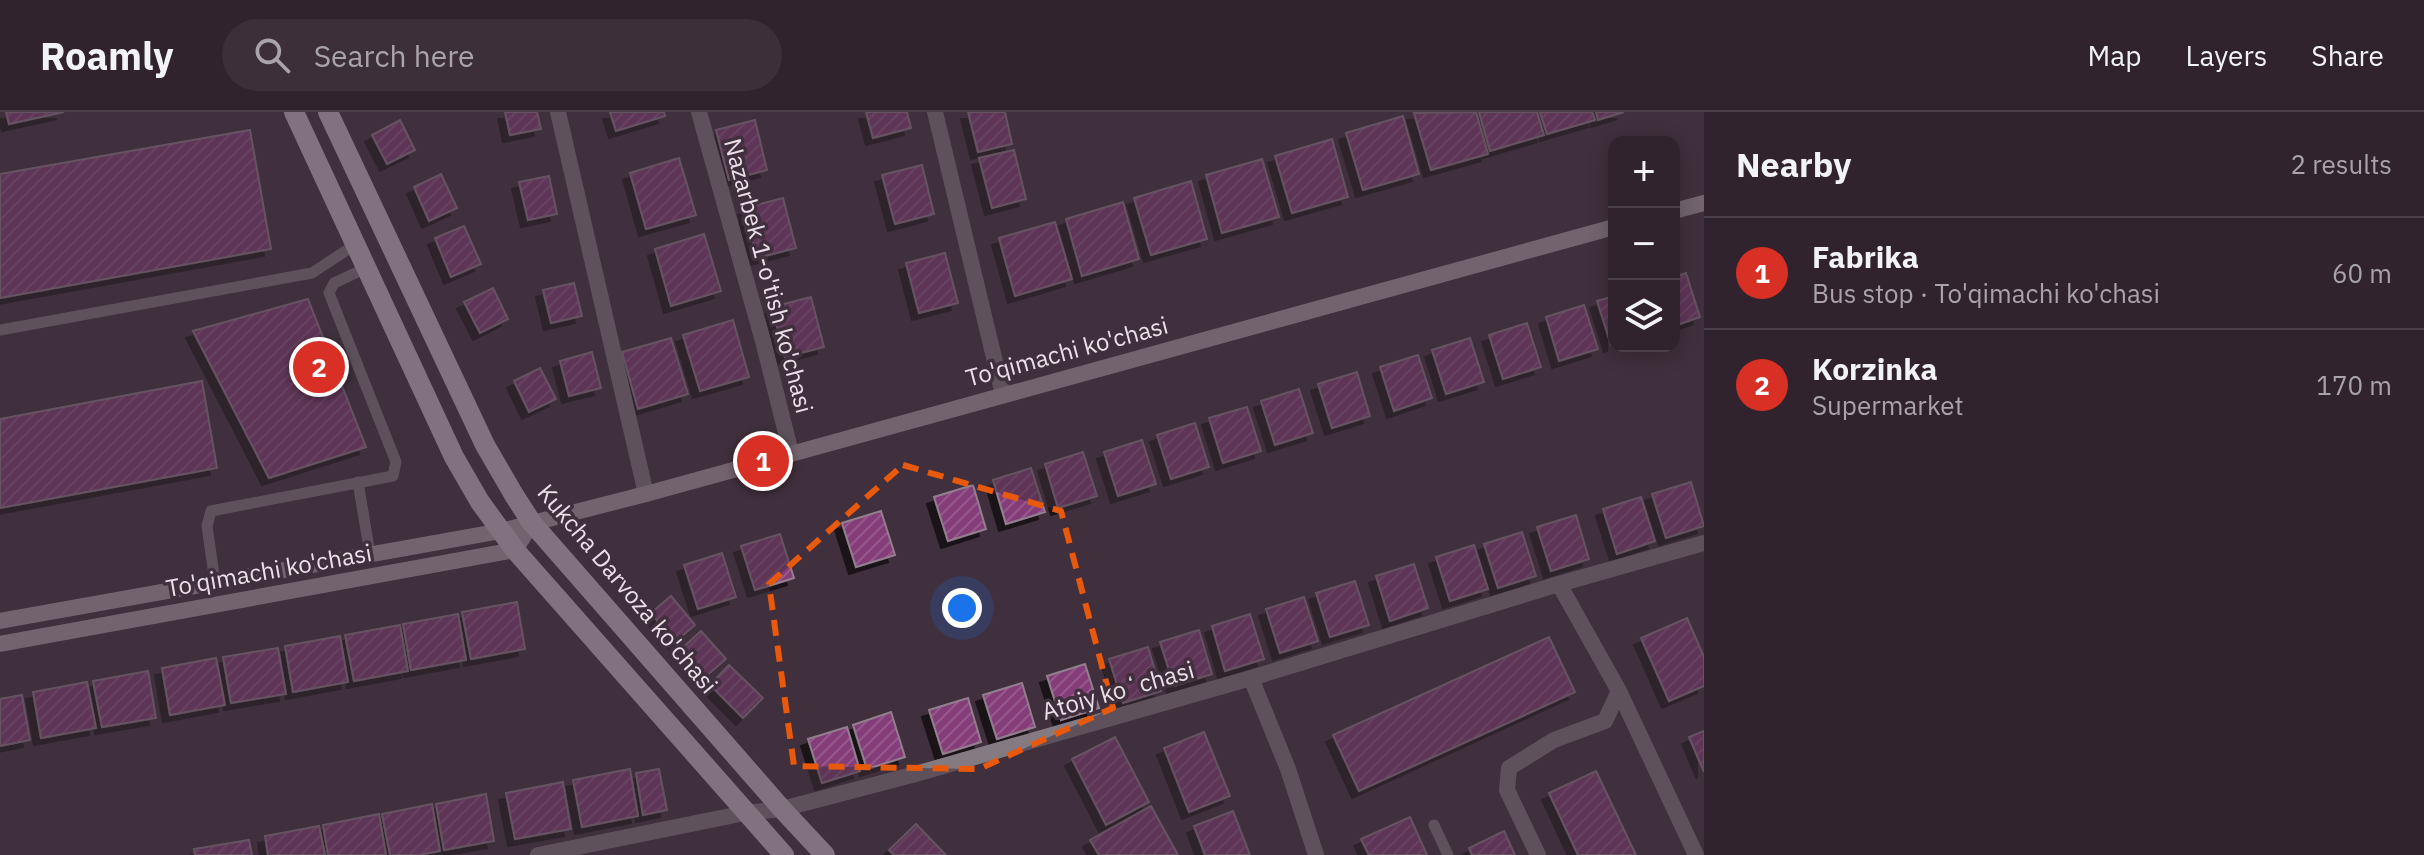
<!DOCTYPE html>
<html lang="en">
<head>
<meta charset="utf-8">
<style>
	body { margin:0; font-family:"IBM Plex Sans",sans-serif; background:#3c2f39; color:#f1f3f6 }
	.controls { position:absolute; right:24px; top:24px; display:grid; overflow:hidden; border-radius:16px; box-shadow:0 4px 20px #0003 }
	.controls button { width:72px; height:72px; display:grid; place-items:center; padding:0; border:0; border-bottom:2px solid #4b4049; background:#30232d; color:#f1f3f6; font:40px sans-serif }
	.you { position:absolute; left:962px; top:496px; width:28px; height:28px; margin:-20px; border:6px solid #fff; border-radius:50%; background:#1a73e8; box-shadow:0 0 0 12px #1a73e833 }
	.badge { display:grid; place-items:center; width:52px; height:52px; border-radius:50%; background:#d93025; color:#fff; font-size:26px; font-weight:700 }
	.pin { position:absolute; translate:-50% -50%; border:4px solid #fff; box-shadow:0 2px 8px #0006 }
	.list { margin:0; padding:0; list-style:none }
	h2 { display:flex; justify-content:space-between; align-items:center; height:104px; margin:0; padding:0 32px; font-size:34px }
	h2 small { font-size:26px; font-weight:400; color:#a8a4aa }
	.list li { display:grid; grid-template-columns:52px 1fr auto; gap:24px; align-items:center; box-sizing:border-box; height:112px; padding:0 32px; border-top:2px solid #4b4049 }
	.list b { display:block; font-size:30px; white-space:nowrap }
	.list p { margin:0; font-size:26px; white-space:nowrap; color:#a8a4aa }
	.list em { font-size:26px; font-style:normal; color:#a8a4aa }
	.icon { flex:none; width:44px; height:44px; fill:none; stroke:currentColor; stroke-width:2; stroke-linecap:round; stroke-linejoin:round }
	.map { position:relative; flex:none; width:1704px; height:743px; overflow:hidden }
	header { display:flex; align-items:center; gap:48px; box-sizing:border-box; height:112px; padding:0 40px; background:#30232d; border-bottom:2px solid #4b4049 }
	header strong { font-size:38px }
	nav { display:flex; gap:44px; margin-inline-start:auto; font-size:28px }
	.search { width:560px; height:72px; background:#3c2f39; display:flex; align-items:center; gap:20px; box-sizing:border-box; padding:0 28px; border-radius:44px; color:#a8a4aa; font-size:30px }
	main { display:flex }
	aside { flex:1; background:#30232d }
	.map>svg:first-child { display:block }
	.building { fill:url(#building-hatch); stroke:#927f8e; stroke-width:2; filter:url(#shadow) }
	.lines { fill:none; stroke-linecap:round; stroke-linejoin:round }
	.service { stroke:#847b82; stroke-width:11 }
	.minor { stroke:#847b82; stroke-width:16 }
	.secondary { stroke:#b0a3ad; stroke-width:16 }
	.primary { stroke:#d2c1ce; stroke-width:20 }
	.marked { fill:none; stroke:#e8590c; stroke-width:6; stroke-dasharray:16 10; stroke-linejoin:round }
	.labels { text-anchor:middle; stroke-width:7; stroke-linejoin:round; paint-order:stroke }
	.street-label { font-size:24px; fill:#ebe0e9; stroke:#402f3c }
</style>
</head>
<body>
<header>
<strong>Roamly</strong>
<div class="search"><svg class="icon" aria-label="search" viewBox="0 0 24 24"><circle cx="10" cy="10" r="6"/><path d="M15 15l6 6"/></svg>Search here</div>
<nav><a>Map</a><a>Layers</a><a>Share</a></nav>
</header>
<main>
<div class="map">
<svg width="1704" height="743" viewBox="0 0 1704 743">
	<defs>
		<pattern id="building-hatch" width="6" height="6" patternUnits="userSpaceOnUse" patternTransform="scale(2)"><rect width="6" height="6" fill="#843d79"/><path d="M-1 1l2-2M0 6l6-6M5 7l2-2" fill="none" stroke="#96598c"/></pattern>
		<filter id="shadow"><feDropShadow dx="-7" dy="7" stdDeviation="0" flood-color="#0009"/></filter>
	</defs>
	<rect width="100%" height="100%" fill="#402f3c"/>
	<path class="building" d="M6,0H64L9,12Z
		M505,0H537L541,17L510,23Z
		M610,0H664L665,4L616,19Z
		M866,0H907L911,16L873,26Z
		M968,0H1005L1012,32L978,40Z
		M1476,0L1488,42L1431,58L1414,1Z
		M1479,0H1537L1544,23L1490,39Z
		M1540,0H1592L1595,8L1547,22Z
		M1596,0H1624L1598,8Z
		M1403,4L1419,62L1363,78L1346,21Z
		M400,8L415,38L387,52L372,23Z
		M755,8L767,58L729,68L716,18Z
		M250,18L271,137L0,186V62Z
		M1332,27L1348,85L1292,101L1275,44Z
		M1014,38L1026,87L992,96L979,46Z
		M679,46L696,103L646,117L630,61Z
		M1262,47L1279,105L1222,121L1206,63Z
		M922,53L934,102L895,112L882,63Z
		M441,62L457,96L429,109L414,75Z
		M549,64L557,102L528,108L519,70Z
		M1191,69L1207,127L1151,143L1134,86Z
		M783,86L796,136L757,146L745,96Z
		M1123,90L1139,147L1082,164L1066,107Z
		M1055,110L1072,167L1015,184L999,126Z
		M464,114L481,152L451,165L435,126Z
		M704,122L721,179L671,194L655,137Z
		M945,141L958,191L919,201L906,151Z
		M1686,161L1700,205L1674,214V165Z
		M574,171L582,204L551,211L543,178Z
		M493,176L508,207L480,221L464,190Z
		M1614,184V232L1611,233L1597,189Z
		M811,185L824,235L785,245L772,195Z
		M308,187L366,335L269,366L193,219Z
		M1584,193L1598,237L1559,249L1546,205Z
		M733,208L749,265L700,279L683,223Z
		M1527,211L1541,255L1503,267L1489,223Z
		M671,226L688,282L638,297L622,240Z
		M1470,226L1484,270L1446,282L1432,238Z
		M592,240L601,276L569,284L560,249Z
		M1418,243L1432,286L1394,299L1380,255Z
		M540,256L556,287L529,300L514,269Z
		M1357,260L1370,304L1332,316L1318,272Z
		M202,269L217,356L0,396V307Z
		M1299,277L1313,321L1275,333L1261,289Z
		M1247,295L1261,339L1223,351L1209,306Z
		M1195,311L1209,355L1171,367L1157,323Z
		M1142,328L1156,372L1118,384L1104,340Z
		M1083,340L1097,384L1058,396L1045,352Z
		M1031,356L1045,400L1006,412L993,368Z
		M1691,370L1704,414L1666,426L1652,382Z
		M973,373L986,417L948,429L934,385Z
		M1641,385L1655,429L1617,442L1603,397Z
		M881,399L895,443L856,455L842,411Z
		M1576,403L1589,447L1551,459L1537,415Z
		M1522,420L1536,464L1498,476L1484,432Z
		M780,422L794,466L755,478L741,434Z
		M1474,433L1488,477L1450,489L1436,445Z
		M722,441L736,485L698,497L684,453Z
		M1414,452L1428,496L1390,509L1376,464Z
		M1355,469L1369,513L1330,525L1316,481Z
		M671,484L695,513L675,530L651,501Z
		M1304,485L1318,529L1280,541L1266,497Z
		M517,490L525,537L471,547L462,500Z
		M458,502L466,548L411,558L403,512Z
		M1250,502L1264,547L1225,559L1212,514Z
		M1687,506L1704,545V574L1669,589L1641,526Z
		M400,513L408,559L354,569L345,523Z
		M1199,518L1212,562L1174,574L1160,530Z
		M701,519L726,547L705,565L680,538Z
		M340,524L348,570L293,580L285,534Z
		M1549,525L1575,580L1359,679L1333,623Z
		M1148,535L1161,579L1123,591L1109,547Z
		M278,536L286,582L231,591L223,545Z
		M216,546L225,593L170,603L162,556Z
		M1085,552L1099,596L1061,608L1047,564Z
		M729,553L763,586L743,606L710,573Z
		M148,559L156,606L102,615L93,569Z
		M87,570L96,616L41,626L33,580Z
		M1022,571L1035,615L997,627L983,583Z
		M22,583L30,628L0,634V587Z
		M968,586L981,630L943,642L929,598Z
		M891,600L905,645L867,657L853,613Z
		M847,615L860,659L822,671L808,627Z
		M1704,619V660L1689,625Z
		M1204,620L1230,684L1189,700L1164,636Z
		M1115,625L1149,690L1106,713L1072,647Z
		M630,657L638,704L582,715L573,668Z
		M659,657L667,698L643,703L636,661Z
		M1596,659L1636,743H1578L1549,681Z
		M563,670L571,717L515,727L506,681Z
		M486,682L494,729L444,738L436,692Z
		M432,692L440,739L419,743H390L382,702Z
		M1151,694L1178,743H1099L1090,728Z
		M1233,699L1250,743H1205L1194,714Z
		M379,702L386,743H328L323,713Z
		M1410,705L1427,743H1369L1361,727Z
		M916,712L946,743H894L889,738Z
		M319,714L325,743H268L265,724Z
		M1504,719L1515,743H1472L1469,736Z
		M249,728L252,743H195L194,737Z"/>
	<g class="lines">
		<path class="service" d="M0,218L312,161L356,132
			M358,370L370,442
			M215,470L207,414L211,399L393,364L396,350L329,181L334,171L366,156
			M1434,713L1448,743"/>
		<path class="minor" d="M558,0L646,382
			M699,0L763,229L791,341
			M935,0L1003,283
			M1559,472L1619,579L1696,743
			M1251,566L1288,657L1316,743
			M538,743L745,701L782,697L912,663L1251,566L1559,472L1704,431
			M1538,743L1507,678L1509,656L1554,628L1605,609L1619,579"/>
		<path class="secondary" d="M1674,99L1704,91
			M0,509L501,419L646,382L1614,115
			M0,532L515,438L532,411"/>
		<path class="primary" d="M294,0L454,345L480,390L515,438L784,743
			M328,0L485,333L514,383L532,411L782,697L825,743"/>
	</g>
	<path d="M0 0H1704V743H0ZM903,353L1061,399L1113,596L979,657L794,654L769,472Z" fill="#402f3c" fill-opacity=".55" fill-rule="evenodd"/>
	<path class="marked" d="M903,353L1061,399L1113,596L979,657L794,654L769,472Z"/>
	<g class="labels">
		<g class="street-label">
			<text transform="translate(768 164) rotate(75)" y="8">Nazarbek 1-o'tish ko'chasi</text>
			<text transform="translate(1067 240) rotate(-15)" y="8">To'qimachi ko'chasi</text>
			<text transform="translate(269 459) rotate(-10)" y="8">To'qimachi ko'chasi</text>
			<text transform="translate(627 477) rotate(50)" y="8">Kukcha Darvoza ko'chasi</text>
			<text transform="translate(1118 579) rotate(-16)" y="8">Atoiy koʻchasi</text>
		</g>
	</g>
</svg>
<div class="controls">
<button>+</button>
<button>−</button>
<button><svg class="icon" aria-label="layers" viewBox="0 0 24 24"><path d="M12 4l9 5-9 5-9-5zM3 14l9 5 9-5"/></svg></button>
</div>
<div class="you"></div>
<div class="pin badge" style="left:763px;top:349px">1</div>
<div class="pin badge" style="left:319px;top:255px">2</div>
</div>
<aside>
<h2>Nearby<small>2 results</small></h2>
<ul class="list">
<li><span class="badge">1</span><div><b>Fabrika</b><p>Bus stop · To'qimachi ko'chasi</p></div><em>60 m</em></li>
<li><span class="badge">2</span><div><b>Korzinka</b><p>Supermarket</p></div><em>170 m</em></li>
</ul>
</aside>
</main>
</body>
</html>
